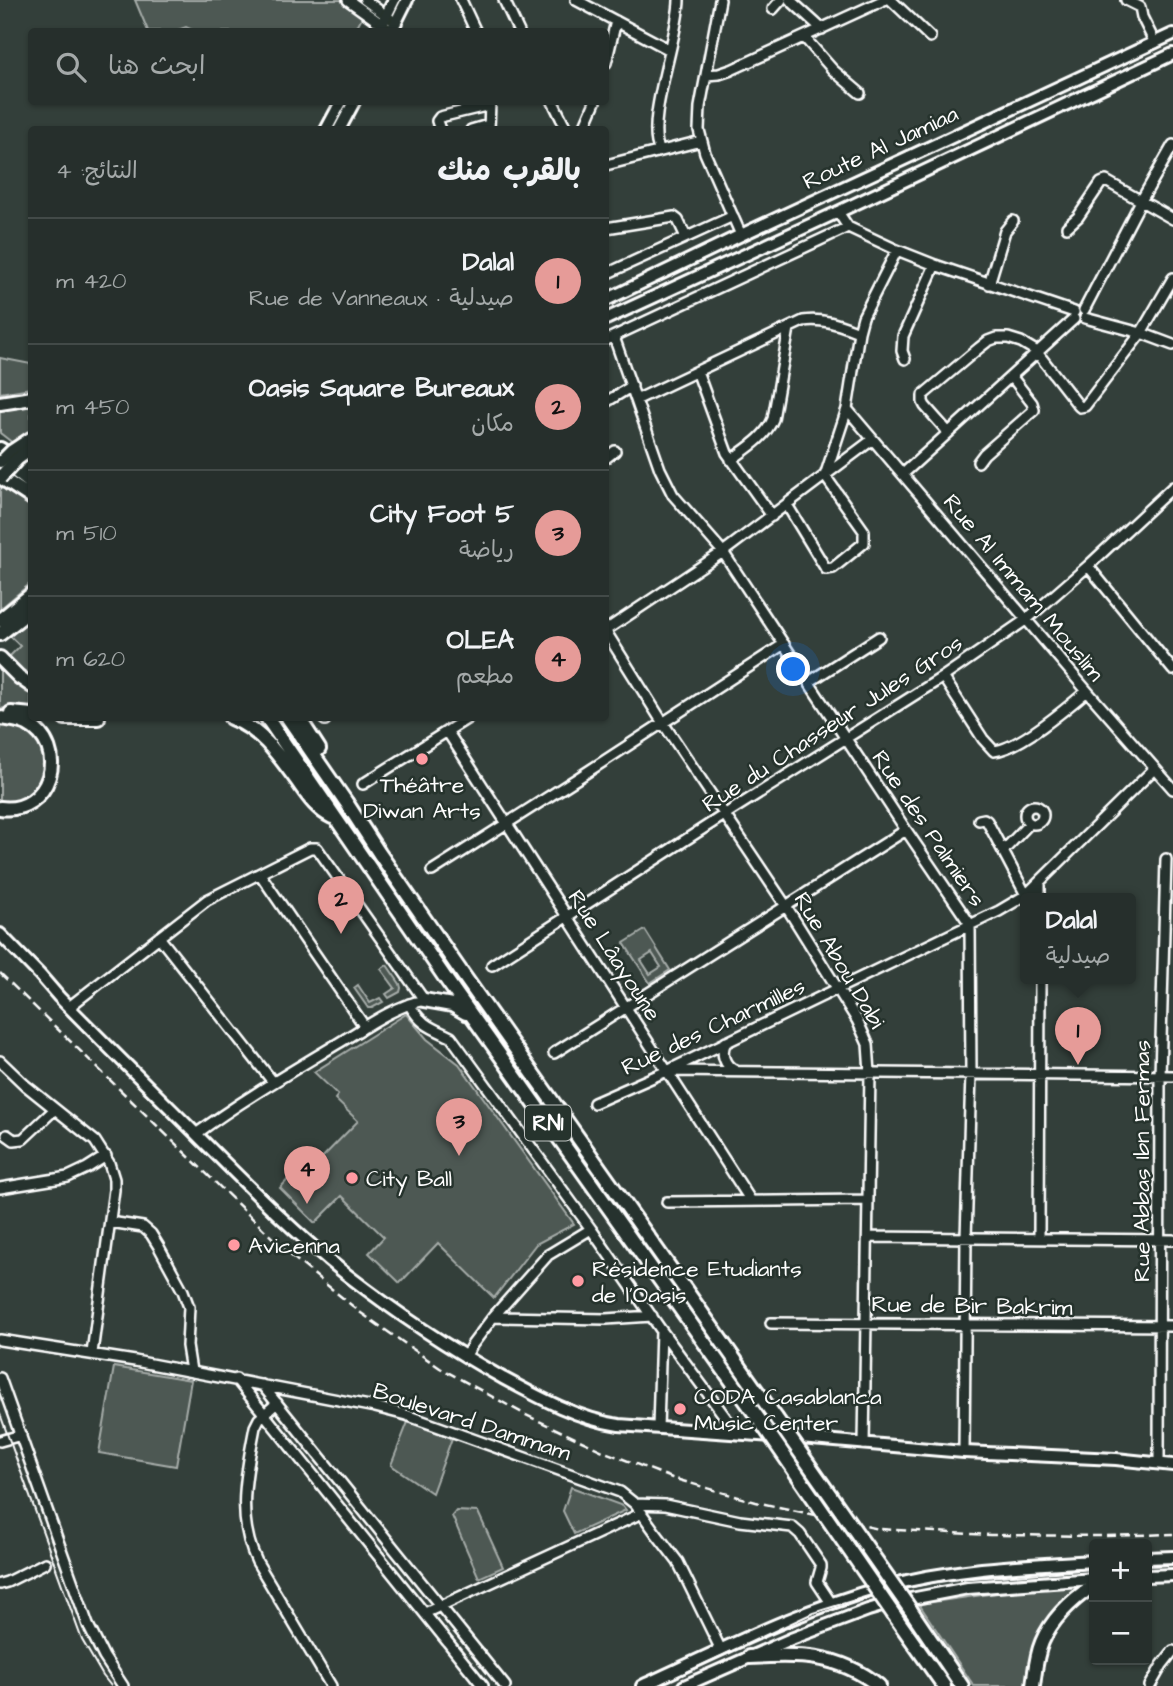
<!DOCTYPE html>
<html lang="ar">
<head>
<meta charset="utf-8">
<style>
	body { margin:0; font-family:"Architects Daughter","Playpen Sans Arabic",sans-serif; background:#323b38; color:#f1f3f6; direction:rtl }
	.controls { position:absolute; right:21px; bottom:21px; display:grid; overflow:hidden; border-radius:7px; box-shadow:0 2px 5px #0004 }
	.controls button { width:63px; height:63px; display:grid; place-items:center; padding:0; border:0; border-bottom:2px solid #424a48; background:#262f2c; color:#f1f3f6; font:35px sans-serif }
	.you { position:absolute; left:794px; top:670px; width:24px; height:24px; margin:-18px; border:5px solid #fff; border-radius:50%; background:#1a73e8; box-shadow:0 0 0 10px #1a73e833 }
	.badge { display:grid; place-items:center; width:46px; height:46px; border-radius:50%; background:#e69b98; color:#111; font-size:23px; font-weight:700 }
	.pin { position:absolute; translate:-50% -58px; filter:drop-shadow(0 2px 4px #0008) }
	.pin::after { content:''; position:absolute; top:37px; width:24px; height:21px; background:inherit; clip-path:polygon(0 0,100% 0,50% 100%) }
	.popup { position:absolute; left:1020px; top:893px; width:116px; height:91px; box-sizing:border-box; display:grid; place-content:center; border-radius:7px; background:#262f2c; filter:drop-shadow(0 2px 5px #0005); font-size:23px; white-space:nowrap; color:#a4a9a9 }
	.popup b { font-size:26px; color:#f1f3f6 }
	.popup::after { content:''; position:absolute; left:50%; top:100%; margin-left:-14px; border:14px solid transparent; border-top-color:#262f2c }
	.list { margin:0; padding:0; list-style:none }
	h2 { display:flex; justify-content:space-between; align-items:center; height:91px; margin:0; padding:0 28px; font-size:30px }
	h2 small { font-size:23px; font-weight:400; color:#a4a9a9 }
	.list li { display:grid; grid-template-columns:46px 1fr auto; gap:21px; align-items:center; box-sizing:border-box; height:126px; padding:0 28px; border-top:2px solid #424a48 }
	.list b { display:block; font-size:26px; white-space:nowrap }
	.list p { margin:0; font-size:23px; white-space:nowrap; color:#a4a9a9 }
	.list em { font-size:23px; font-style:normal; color:#a4a9a9 }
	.icon { flex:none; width:38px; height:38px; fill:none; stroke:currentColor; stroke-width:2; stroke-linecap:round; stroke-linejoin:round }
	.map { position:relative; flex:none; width:1173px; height:1686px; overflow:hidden; direction:ltr }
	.search { position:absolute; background:#262f2c; box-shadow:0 2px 5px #0004; left:28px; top:28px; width:581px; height:77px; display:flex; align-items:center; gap:18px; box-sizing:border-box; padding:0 24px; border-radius:7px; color:#a4a9a9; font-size:26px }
	.panel { position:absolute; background:#262f2c; box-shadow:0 2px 5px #0004; left:28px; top:126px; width:581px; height:595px; border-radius:7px; direction:rtl }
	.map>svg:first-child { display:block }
	.green { fill:#4d5853; stroke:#a6aca9; stroke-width:2; fill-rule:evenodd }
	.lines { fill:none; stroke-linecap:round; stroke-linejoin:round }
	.minor-casing { stroke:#fff; stroke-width:14 }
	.major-casing { stroke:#fff; stroke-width:16 }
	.highway-casing { stroke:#fff; stroke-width:18 }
	.minor { stroke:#26332d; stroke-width:9 }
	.major { stroke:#26332d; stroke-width:10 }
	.highway { stroke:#26332d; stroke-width:12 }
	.tram { stroke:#fff; stroke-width:2 }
	.rail { stroke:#fff; stroke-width:2.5; stroke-dasharray:10 5; stroke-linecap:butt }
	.major-bridge-casing { stroke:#fff; stroke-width:16; stroke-linecap:butt }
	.highway-bridge-casing { stroke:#fff; stroke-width:18; stroke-linecap:butt }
	.major-bridge { stroke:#26332d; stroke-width:10 }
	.highway-bridge { stroke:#26332d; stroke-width:12 }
	.poi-dot { fill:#ff9aa2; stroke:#26332d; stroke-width:2.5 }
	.labels { text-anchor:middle; stroke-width:5; stroke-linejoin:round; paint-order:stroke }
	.shield { fill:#26332d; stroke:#bec2c0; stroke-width:2 }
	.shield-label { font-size:21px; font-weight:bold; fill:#fff }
	.street-label { font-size:23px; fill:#fff; stroke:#26332d }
	.poi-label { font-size:23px; fill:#fff; stroke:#26332d; text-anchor:start }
</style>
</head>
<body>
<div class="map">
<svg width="1173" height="1686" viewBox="0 0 1173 1686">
	<rect width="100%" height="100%" fill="#333f3a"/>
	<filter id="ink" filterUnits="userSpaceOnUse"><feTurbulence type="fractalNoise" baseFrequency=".0143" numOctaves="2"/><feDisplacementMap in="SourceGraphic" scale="14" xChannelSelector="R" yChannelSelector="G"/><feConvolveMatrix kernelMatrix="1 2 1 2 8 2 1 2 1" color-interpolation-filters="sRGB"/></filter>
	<g filter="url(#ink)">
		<path class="green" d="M135,0H371L354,32H197L186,27L175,31H148Z
			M0,358L31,364V388L0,393Z
			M31,402V430L21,437L14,444L0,433V409Z
			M2,488L31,507L32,582L0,609V490Z
			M31,620V683L0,651L9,657L20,646L10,636Z
			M0,664L31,691V711L0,708Z
			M0,724C9,725 18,726 26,731C65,751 42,809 0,802Z
			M645,930L670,970L650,983L624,943ZM652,953L661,967L650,974L641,960Z
			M387,965L400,984L401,988L400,992L389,998L386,994L395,988L381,969Z
			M358,985L370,1003L380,998L383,1002L372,1008H368L354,988Z
			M406,1014L427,1039L459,1064L574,1224L536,1244L494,1298L438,1243L400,1283L369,1253L384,1237L342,1196L315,1223L280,1188L306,1160L313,1167L358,1121L335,1099L338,1095L314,1072Z
			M114,1367L191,1380L176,1466L99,1453Z
			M408,1422L452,1438L432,1493L391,1465Z
			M571,1487L623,1506L626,1510L574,1534L563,1511Z
			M456,1511L478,1512L503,1567L479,1578L452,1516Z
			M1076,1586V1590C1042,1617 1030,1644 1026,1686H974L919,1604L1003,1592Z"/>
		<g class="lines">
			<defs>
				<path id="minor" d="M348,0L387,28
					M365,0L392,20
					M461,0L476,32
					M504,0L519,32
					M576,0L670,50
					M720,0L700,107L699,130L705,153L741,235
					M790,0L822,29
					M891,0L930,37
					M1126,0L1140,7L1142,17L1155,43
					M773,9L781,0
					M804,37L833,70L860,93
					M606,63L616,21
					M706,75L719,74L731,70L884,0
					M553,102L567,130
					M440,130L437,121L440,117L490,105
					M471,130L488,125
					M489,130L490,102
					M583,130L595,102
					M660,151C644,124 679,36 679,0
					M606,165L701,141
					M838,212L848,227L897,250L935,265L1074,312
					M1067,227L1078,217L1101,183L1106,181L1173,219
					M606,228L674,217L678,220L686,237
					M606,274L733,216
					M989,284L1005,231L1013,221
					M1084,310L1141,201L1173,145
					M1085,318L1141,333L1173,345
					M614,337L660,469L673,495L723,552L906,830L970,924L971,1074L966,1238L964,1452
					M606,340L848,227
					M905,359L902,351L903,336L935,265
					M697,371L727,453L772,516
					M636,400L803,321C824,318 840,325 859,332
					M606,402L632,386
					M847,409L1087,691L1173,789
					M948,432L925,406L923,402V395L979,348L988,341L996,338H1008L1021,342L1036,351L1078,405L1080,407L1085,406L1141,333L1173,278
					M606,458L615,451
					M731,460C747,448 765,438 773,419L789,328
					M978,462L984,454L1034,410L1032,403L1011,376
					M903,474L1074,319
					M787,505L826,569L833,568L864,543V531L825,476L847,409L859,332L863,317L897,250
					M1088,566L1173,670
					M606,630L723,552L872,440
					M606,632L663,723L786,906L857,1020L868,1044L870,1073L864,1444
					M943,677L983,739L994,751C1019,749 1067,708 1087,691
					M809,682L879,637
					M323,718L325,720
					M447,731L751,1201
					M363,784L468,718
					M1025 815a9 9 0 1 1 18 0a9 9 0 1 1-18 0Z
					M979,820L984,819L987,821L1026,895
					M1003,851L1030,823
					M432,871L578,778L784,644
					M260,874L365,1027
					M1040,882V899
					M159,937L273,1082
					M492,965L724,815L943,677L1027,619L1088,566L1173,487
					M409,1004C421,1025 430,1027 451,1037L591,1229L661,1330L737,1433
					M69,1007L207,900L310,848H317L424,1000C392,1007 364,1028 337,1044C289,1073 241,1101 196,1134
					M726,1042C720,1053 724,1066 736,1071
					M554,1053L906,830
					M0,1061L25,1085L95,1141L109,1163L114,1179V1190L92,1353
					M669,1071L1173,1076
					M594,1103L667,1071L837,989L999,911L1026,895L1154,769
					M7,1135L14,1140L23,1139L55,1109
					M0,1188L68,1177L87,1168L106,1156
					M667,1202L867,1200
					M110,1222L143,1227L151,1234L159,1247L183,1291L189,1307L187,1346L191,1371
					M868,1237L1173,1240
					M1039,1238L1040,979
					M493,1317L606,1319L652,1316
					M771,1323L1173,1326
					M0,1340L135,1361L375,1407L406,1415L606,1487L620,1492L635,1504L655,1532L678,1562L721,1650
					M465,1357L472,1345L493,1317L548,1255L591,1229
					M0,1378L88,1625L104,1657L123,1686
					M236,1379L483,1686
					M262,1385L505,1686
					M277,1403L259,1419L255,1427C246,1473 236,1519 257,1562L331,1686
					M658,1428L661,1330
					M0,1441L21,1435
					M1159,1463L1160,1076L1166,859
					M635,1504L665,1505L740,1521L792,1527L800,1534L821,1565V1568L817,1582L831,1603
					M0,1584L7,1582L45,1563
					M425,1613L642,1513
					M1150,1686L1162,1665L1173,1651"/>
				<path id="major" d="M378,32L394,0
					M391,32L407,0
					M326,130L341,102
					M339,130L354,102
					M606,300L741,235L1173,34
					M606,319L838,212L1173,54
					M0,934L40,975L59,997C105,1044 152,1090 198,1136C246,1184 293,1232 346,1274C395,1312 447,1347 501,1377C538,1397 578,1419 619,1425L800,1438L964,1452L1116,1459L1173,1465
					M1147,1558L1173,1557
					M1147,1576L1173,1575
					M642,1686C721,1650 799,1610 883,1587C952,1568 1023,1565 1094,1561
					M684,1686L791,1639L868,1610L895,1602L968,1588L1094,1579"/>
				<path id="highway" d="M0,403L32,398
					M0,449L32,469
					M0,462L18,473L32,484
					M0,477L32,498
					M0,620L32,594
					M0,634L32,609
					M0,658L19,677L32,686
					M11,713L32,715
					M0,718C9,719 18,720 27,724C71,747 50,815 0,808
					M65,718H98
					M231,718C262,730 279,756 298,782C308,796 316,809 332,817
					M267,718L448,982L763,1425
					M288,718L346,802L379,853L464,976L776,1418
					M299,718L319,749
					M424,1000L452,1005L466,1013
					M910,1609L962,1686
					M894,1615L944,1686
					M749,1657C798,1654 838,1653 879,1686
					M1033,1686C1035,1672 1036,1656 1042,1642C1052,1618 1073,1599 1094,1585"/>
			</defs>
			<use href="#minor" class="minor-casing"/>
			<use href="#major" class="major-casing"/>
			<use href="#highway" class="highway-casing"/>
			<use href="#minor" class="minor"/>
			<use href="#major" class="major"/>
			<use href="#highway" class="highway"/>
			<path class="tram" d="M0,1414L82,1640L103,1676L111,1686
				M1147,1566L1173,1565
				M657,1686L813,1613L868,1596L946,1580L1094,1569"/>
			<path class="rail" d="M0,973L289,1254L361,1313L440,1368L524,1414L605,1452L672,1478L756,1502L879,1529L990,1535L1105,1536L1173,1534"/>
			<defs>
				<path id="major-bridge" d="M0,462L11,451L32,437"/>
				<path id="highway-bridge" d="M0,478L17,459L32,448
					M776,1418L910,1609
					M763,1425L894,1615"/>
			</defs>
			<use href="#major-bridge" class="major-bridge-casing"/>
			<use href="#highway-bridge" class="highway-bridge-casing"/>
			<use href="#major-bridge" class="major-bridge"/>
			<use href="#highway-bridge" class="highway-bridge"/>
		</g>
	</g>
	<g class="poi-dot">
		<circle cx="422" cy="759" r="7"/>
		<circle cx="352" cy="1178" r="7"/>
		<circle cx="234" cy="1245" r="7"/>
		<circle cx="578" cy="1281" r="7"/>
		<circle cx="680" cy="1409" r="7"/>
	</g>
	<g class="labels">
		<rect class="shield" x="525" y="1105.5" width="46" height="35" rx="5"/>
		<g class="shield-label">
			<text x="548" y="1130">RN1</text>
		</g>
		<g class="street-label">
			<text transform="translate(880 147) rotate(-25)" y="8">Route Al Jamiaa</text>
			<text transform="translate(1024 587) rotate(50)" y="8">Rue Al Immam Mouslim</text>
			<text transform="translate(832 723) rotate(-33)" y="8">Rue du Chasseur Jules Gros</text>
			<text transform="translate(929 828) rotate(56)" y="8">Rue des Palmiers</text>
			<text transform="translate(615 955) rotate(57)" y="8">Rue Lâayoune</text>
			<text transform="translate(840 960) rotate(59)" y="8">Rue Abou Dabi</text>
			<text transform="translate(713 1026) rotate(-25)" y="8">Rue des Charmilles</text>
			<text transform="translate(1141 1161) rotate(-90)" y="8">Rue Abbas Ibn Fermas</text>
			<text transform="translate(972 1305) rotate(1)" y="8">Rue de Bir Bakrim</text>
			<text transform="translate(472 1421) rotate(18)" y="8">Boulevard Dammam</text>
		</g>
		<g class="poi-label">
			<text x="422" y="792" text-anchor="middle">Théâtre<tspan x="422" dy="26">Diwan Arts</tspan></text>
			<text x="366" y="1186">City Ball</text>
			<text x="248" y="1253">Avicenna</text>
			<text x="592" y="1276">Résidence Etudiants<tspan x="592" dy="26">de l'Oasis</tspan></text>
			<text x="694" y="1404">CODA Casablanca<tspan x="694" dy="26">Music Center</tspan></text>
		</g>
	</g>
</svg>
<div class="controls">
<button>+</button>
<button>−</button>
</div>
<div class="you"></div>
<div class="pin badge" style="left:1078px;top:1065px">1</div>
<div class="popup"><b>Dalal</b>صيدلية</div>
<div class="pin badge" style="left:341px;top:934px">2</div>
<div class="pin badge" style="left:459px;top:1156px">3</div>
<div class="pin badge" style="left:307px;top:1204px">4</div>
<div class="search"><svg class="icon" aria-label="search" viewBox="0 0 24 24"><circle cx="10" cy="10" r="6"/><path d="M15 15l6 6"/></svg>ابحث هنا</div>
<section class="panel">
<h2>بالقرب منك<small>النتائج: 4</small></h2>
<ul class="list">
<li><span class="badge">1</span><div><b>Dalal</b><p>صيدلية · Rue de Vanneaux</p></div><em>420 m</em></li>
<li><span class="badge">2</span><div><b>Oasis Square Bureaux</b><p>مكان</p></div><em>450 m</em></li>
<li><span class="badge">3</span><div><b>City Foot 5</b><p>رياضة</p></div><em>510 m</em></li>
<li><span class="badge">4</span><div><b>OLEA</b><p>مطعم</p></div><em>620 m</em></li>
</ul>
</section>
</div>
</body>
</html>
